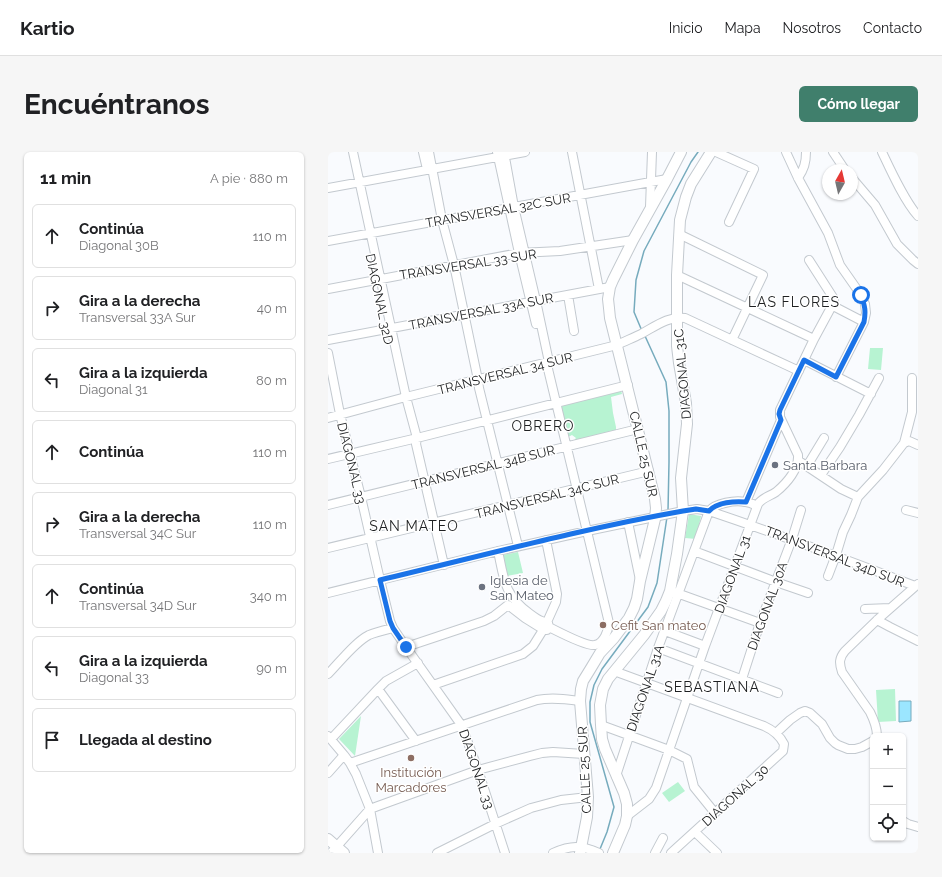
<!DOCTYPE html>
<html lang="es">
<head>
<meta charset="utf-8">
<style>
	body { margin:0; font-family:Raleway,sans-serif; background:#f6f6f6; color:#202124 }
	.controls { position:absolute; right:12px; bottom:12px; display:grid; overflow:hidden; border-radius:6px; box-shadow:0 1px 3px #0004 }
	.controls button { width:36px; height:36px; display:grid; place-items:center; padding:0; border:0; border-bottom:1px solid #e0e0e0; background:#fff; color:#202124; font:20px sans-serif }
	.compass { position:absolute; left:494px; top:12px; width:36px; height:36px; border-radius:50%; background:#fff; box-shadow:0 1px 3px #0004; rotate:8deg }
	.stop { position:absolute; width:12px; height:12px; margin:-9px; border:3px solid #1a73e8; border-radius:50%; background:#fff }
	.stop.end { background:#1a73e8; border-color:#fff; box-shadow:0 1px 4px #0008 }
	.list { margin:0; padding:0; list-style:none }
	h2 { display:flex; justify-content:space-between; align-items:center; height:52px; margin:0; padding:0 16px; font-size:17px }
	h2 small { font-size:13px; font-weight:400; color:#757577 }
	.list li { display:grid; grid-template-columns:26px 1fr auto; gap:12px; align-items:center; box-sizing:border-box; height:64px; margin:0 8px 8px; padding:0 8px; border:1px solid #e0e0e0; border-radius:6px }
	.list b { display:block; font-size:15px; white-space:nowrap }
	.list p { margin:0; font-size:13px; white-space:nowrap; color:#757577 }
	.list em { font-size:13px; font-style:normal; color:#757577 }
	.icon { flex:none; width:22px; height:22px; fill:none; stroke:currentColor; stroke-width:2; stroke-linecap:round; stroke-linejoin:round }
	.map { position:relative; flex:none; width:590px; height:701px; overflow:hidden; border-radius:6px }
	header { display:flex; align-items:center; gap:24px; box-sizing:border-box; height:56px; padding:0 20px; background:#fff; border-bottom:1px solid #e0e0e0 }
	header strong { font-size:19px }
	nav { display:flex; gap:22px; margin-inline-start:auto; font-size:14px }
	.intro { display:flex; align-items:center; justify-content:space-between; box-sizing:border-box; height:96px; padding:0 24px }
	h1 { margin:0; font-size:28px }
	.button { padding:10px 18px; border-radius:6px; background:#407f6c; color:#fff; font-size:14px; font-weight:700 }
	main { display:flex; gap:24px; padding:0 24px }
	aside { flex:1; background:#fff; border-radius:6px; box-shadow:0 1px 3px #0004 }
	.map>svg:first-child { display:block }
	.green { fill:#b7f3d2 }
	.water { fill:#9be6ff; stroke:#76abbd }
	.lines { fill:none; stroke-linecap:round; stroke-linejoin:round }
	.stream { stroke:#76abbd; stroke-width:1.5 }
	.minor-casing { stroke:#c3c9cf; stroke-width:10 }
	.major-casing { stroke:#c3c9cf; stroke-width:12 }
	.minor { stroke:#fff; stroke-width:8 }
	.major { stroke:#fff; stroke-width:10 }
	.route { stroke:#1a73e8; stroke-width:5 }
	.worship-dot { fill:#6b7280; stroke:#fff; stroke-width:1.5 }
	.education-dot { fill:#8d6e63; stroke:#fff; stroke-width:1.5 }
	.labels { text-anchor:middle; stroke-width:3; stroke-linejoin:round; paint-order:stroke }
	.street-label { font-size:13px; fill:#1e2022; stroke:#fff }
	.worship-label { font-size:13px; fill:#5b616d; stroke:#fff; text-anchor:start }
	.education-label { font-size:13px; fill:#785e54; stroke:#fff; text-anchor:start }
	.neighbourhood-label { font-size:14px; letter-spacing:1px; fill:#1e2022; stroke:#fff }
</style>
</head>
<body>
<header>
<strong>Kartio</strong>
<nav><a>Inicio</a><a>Mapa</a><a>Nosotros</a><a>Contacto</a></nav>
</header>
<div class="intro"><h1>Encuéntranos</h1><a class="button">Cómo llegar</a></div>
<main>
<aside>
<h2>11 min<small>A pie · 880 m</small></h2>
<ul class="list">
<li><svg class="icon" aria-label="ahead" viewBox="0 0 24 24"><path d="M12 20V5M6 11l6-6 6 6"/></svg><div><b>Continúa</b><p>Diagonal 30B</p></div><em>110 m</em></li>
<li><svg class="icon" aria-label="right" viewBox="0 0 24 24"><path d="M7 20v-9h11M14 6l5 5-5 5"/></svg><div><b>Gira a la derecha</b><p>Transversal 33A Sur</p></div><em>40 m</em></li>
<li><svg class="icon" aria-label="left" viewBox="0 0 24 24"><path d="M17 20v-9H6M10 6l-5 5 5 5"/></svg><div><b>Gira a la izquierda</b><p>Diagonal 31</p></div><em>80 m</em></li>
<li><svg class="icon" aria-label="ahead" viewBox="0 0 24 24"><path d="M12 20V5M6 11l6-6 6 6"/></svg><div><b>Continúa</b></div><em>110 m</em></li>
<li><svg class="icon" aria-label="right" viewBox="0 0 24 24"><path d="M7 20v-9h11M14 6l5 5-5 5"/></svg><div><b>Gira a la derecha</b><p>Transversal 34C Sur</p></div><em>110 m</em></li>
<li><svg class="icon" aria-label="ahead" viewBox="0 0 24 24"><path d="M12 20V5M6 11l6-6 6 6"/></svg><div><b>Continúa</b><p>Transversal 34D Sur</p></div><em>340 m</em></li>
<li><svg class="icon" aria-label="left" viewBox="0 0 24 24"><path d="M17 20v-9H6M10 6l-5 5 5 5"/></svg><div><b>Gira a la izquierda</b><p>Diagonal 33</p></div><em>90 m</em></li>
<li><svg class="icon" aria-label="arrive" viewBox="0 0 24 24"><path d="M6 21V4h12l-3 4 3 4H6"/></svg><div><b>Llegada al destino</b></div></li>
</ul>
</aside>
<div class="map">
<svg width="590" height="701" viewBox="0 0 590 701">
	<rect width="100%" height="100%" fill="#f9fbfe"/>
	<path class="green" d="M542,196H555L553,218L540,217Z
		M293,238L294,242L283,245L285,261L288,275V282L244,291L248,286L244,283L238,286L230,253Z
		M361,362L373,364L368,387L357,386Z
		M190,400L195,421L179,424L174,403Z
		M567,537L568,569L550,570L548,538Z
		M33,564L27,604L11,587Z
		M350,630L357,639L341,650L334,641Z"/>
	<path class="water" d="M571,549H583V569L571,570Z"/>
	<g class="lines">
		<path class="stream" d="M314,179L306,160L308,128L316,99L363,10L370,0
			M317,184L338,230L341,259V310L340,359
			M272,697L279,680L286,655L262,570V550L266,533L274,517L320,455L329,431L339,365"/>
		<defs>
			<path id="minor" d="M25,0L78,245L89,286L88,292L116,413
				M95,0L99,17
				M101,0L114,68L126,113L150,228L151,236L190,394
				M169,0L191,101L208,172
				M176,0L186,55L208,149L221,210L220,217L281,471C280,479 276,491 267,493C259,495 229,479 221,475
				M244,0L271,137
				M388,0L426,17L401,70
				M458,0L470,26L500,81L512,113L533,143L537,152L538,161L536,170L508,225
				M505,0L517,18
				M554,0C563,19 576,48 590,64
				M470,26C476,17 478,11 478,0
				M524,26L547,53L569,92L585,108L590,112
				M0,36L197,0
				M322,55L324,0
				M351,82L435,123L404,188
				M0,89L339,27
				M349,123L486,187
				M0,137L191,101L232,99L305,88
				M240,143L246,179
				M505,153L509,156L536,170
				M0,188L282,135
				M0,201L12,262L33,345L52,428L62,469L65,476L78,495L134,574L150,618L177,701
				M476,208L543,242
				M0,266L74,246L289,193C297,189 305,186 313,182C328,174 340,164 357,166L471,219
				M576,291L581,289L590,293
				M0,307L85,287L300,233
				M471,309L513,337L530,345
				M479,314L496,286
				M493,323L512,295L531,263L551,226
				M418,350L453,268
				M0,353L310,277
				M578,358L590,361
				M300,370L312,428
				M218,388L229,442L228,450L219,470
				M0,396L321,319
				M170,399C176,427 176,443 201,461C205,464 210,468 214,469C216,470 218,470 220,471L221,475L219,478H215L213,476V472L215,470
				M366,399L448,430L480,441
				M500,424L508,403L515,380L523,363L530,345L555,318L576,291L584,260V226
				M346,440L432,471
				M0,441L170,399L259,379L355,359L369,357L381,359C450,382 519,408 587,434
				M537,457L562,456
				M549,468L562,475L590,489
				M337,479L377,494
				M78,495L156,469L166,464L180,453L197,466L213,476
				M330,496L450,541
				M286,519L436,574C445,578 452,584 456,592L455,599L343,701
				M0,522C11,511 27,490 41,483C48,480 57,478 65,476
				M414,527L432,471L464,387L473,358
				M105,533L195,502L205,494L215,478
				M50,537L88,589
				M273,573L341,598L359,607L366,635L387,661
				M448,581L462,568L472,561L477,559L482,561L494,572L502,586L507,591L510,593L520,597H527L534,595L545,589
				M0,584L16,603L22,611L28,622L42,657L50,701
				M549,584C549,575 546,568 542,560L514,520C511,511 511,506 517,499L549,468L590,432
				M3,587L50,537L58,529L90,511
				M22,611L209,548C223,545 238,547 252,549
				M0,621L16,603
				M288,624L330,496L381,359C388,351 407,348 417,350C422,350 425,352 429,354
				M299,664L321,647L328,636L377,494L430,352C434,346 442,344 448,340C459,331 471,317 470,303L452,265V258L486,187L506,150V147L481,108
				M575,669L580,672L590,675
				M367,680L389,701
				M3,701L42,657L50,654L150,618L202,604L214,601L225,600L256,602
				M109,701L167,672L203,656L233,648L260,645
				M225,701C243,693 253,693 271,701
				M327,701L335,686"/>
			<path id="major" d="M0,687L16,701
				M252,701L259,665L260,645L252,549L253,537L255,529L263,516L272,501L286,486L301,466L306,456L309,447L312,429L327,367L328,356L327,347L282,166L281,156L280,147L282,135L285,128L305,88L339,27L353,0
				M285,701L297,673L299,664V652L296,641L277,597L274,587L273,573L272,553L275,537L280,527L316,483L333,459L338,449L342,439L349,402L355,359L353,326L359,272L358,251L351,211L349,194V123L352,68L358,45L363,32L383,0"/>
		</defs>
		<use href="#minor" class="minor-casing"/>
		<use href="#major" class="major-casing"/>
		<use href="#minor" class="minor"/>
		<use href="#major" class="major"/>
	</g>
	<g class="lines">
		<path class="route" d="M78,495L65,476L62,469L52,428C153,404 253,377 355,359L368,357L381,359C389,350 407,349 418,350L453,268L451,262L452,258L476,208L508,225L536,170C538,159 537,154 533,143"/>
	</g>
	<g class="worship-dot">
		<circle cx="447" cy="313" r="4"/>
		<circle cx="154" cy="435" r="4"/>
	</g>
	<g class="education-dot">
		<circle cx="275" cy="473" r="4"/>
		<circle cx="83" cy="606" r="4"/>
	</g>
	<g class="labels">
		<g class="street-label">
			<text transform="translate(170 58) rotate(-10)" y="5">TRANSVERSAL 32C SUR</text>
			<text transform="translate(140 112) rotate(-9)" y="5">TRANSVERSAL 33 SUR</text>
			<text transform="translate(52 147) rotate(78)" y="5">DIAGONAL 32D</text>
			<text transform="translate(153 159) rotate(-11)" y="5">TRANSVERSAL 33A SUR</text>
			<text transform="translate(177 221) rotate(-14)" y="5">TRANSVERSAL 34 SUR</text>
			<text transform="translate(354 222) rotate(-95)" y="5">DIAGONAL 31C</text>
			<text transform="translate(316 302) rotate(77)" y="5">CALLE 25 SUR</text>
			<text transform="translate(24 311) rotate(76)" y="5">DIAGONAL 33</text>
			<text transform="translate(155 315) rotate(-14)" y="5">TRANSVERSAL 34B SUR</text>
			<text transform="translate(219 344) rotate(-14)" y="5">TRANSVERSAL 34C SUR</text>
			<text transform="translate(507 404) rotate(21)" y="5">TRANSVERSAL 34D SUR</text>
			<text transform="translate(404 422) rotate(-70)" y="5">DIAGONAL 31</text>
			<text transform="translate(439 454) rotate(-70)" y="5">DIAGONAL 30A</text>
			<text transform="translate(317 536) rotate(-71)" y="5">DIAGONAL 31A</text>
			<text transform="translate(149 617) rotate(71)" y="5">DIAGONAL 33</text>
			<text transform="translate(256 618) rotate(-93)" y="5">CALLE 25 SUR</text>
			<text transform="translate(407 643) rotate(-42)" y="5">DIAGONAL 30</text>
		</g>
		<g class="worship-label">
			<text x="455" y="318">Santa Barbara</text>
			<text x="162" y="433">Iglesia de<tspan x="162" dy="15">San Mateo</tspan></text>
		</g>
		<g class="education-label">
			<text x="283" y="478">Cefit San mateo</text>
			<text x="83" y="625" text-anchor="middle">Institución<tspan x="83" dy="15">Marcadores</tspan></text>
		</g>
		<g class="neighbourhood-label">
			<text x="466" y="155">LAS FLORES</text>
			<text x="215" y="279">OBRERO</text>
			<text x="86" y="379">SAN MATEO</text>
			<text x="384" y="540">SEBASTIANA</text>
		</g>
	</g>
</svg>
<div class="controls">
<button>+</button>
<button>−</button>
<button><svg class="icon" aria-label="locate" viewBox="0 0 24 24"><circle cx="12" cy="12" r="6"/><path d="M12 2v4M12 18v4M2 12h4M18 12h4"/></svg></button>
</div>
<svg class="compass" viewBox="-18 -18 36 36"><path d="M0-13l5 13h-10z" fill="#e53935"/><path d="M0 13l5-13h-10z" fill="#757577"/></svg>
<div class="stop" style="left:533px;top:143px"></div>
<div class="stop end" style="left:78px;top:495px"></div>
</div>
</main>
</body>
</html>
